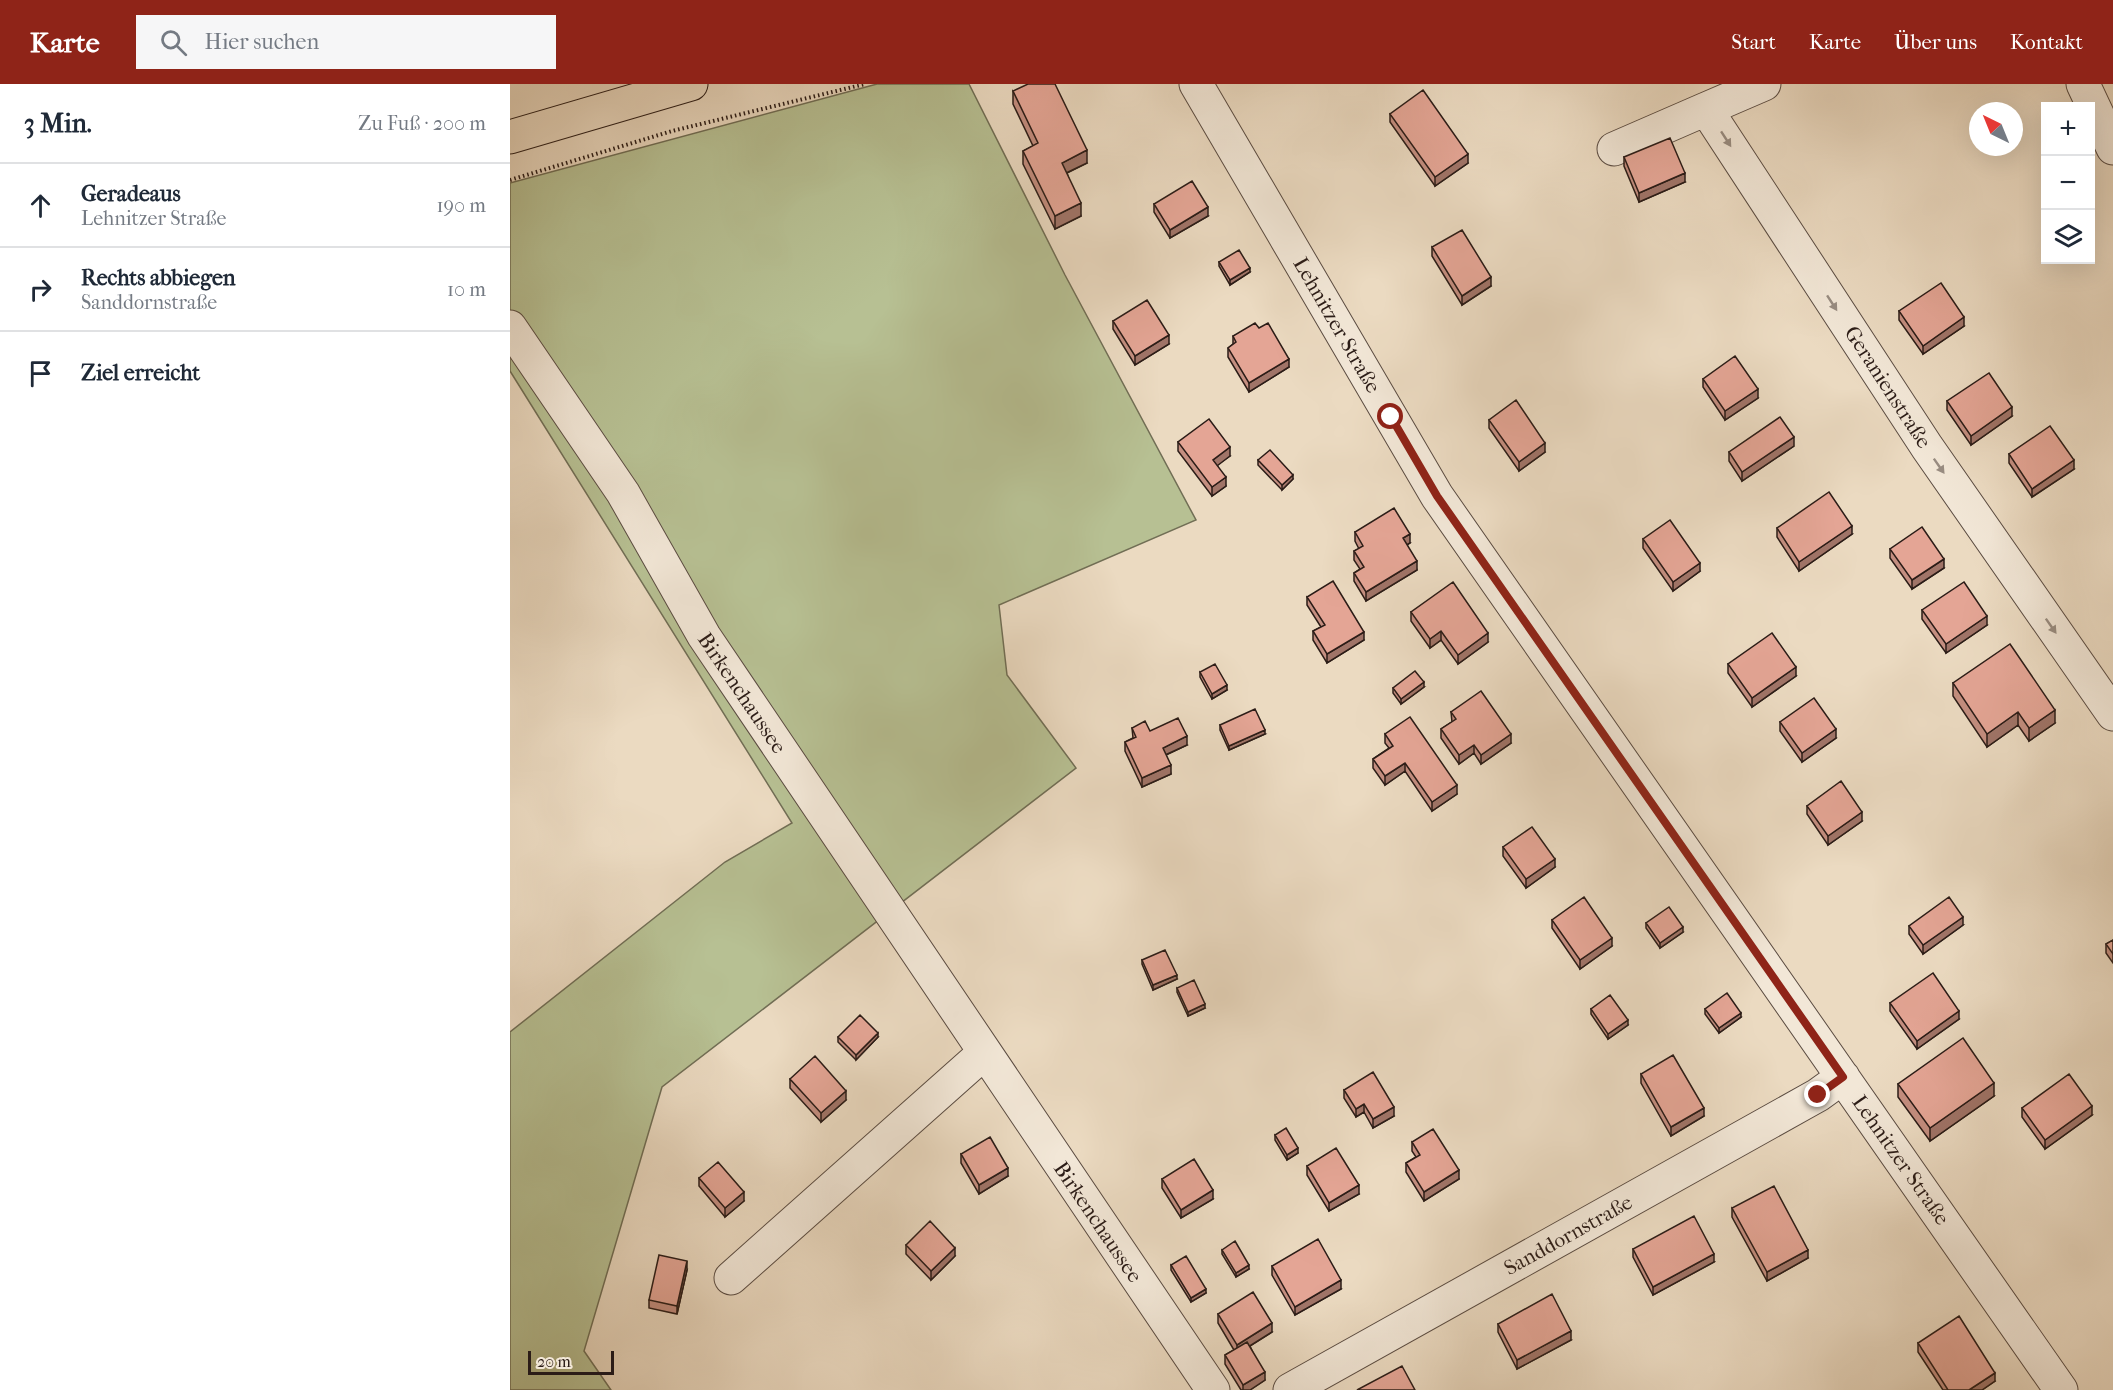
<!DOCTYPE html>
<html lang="de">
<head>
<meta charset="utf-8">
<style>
	body { margin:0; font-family:"IM FELL French Canon",serif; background:#f6f6f7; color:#1f2937 }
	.controls { position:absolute; right:18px; top:18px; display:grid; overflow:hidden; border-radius:0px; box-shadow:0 6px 24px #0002 }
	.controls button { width:54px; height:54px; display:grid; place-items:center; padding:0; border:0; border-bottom:2px solid #e0e1e3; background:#fff; color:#1f2937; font:30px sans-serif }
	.compass { position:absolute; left:1459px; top:18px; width:54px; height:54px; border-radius:50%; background:#fff; box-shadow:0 6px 24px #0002; rotate:317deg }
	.scale { position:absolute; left:18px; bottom:15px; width:86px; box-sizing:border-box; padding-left:6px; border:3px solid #2b1c17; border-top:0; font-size:16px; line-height:21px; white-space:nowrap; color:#2b1c17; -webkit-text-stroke:4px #f2e7d7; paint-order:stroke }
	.stop { position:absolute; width:18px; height:18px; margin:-14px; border:4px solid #8f2418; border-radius:50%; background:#fff }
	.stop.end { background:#8f2418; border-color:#fff; box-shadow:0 2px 6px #0008 }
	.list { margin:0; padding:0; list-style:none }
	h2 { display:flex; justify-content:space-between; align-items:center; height:78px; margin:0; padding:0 24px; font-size:26px }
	h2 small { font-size:20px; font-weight:400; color:#747a83 }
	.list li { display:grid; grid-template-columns:39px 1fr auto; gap:18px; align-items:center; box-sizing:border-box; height:84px; padding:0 24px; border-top:2px solid #e0e1e3 }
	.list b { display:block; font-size:22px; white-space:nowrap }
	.list p { margin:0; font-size:20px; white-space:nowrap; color:#747a83 }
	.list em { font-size:20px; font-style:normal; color:#747a83 }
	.icon { flex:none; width:33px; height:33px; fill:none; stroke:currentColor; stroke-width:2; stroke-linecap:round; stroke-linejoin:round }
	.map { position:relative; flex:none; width:1603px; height:1306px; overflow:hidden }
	header { display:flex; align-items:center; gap:36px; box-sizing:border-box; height:84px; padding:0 30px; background:#8f2418; color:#fff }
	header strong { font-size:28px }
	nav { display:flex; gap:33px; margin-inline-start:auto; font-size:21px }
	.search { width:420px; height:54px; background:#f6f6f7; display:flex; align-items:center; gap:15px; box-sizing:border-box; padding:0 21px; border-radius:0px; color:#747a83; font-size:22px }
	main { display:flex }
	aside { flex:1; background:#fff }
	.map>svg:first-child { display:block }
	.green { fill:#b7c093; stroke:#716e55; stroke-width:1.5 }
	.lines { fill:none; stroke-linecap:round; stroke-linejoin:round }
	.minor-casing { stroke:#5b4c42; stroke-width:35 }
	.major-casing { stroke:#2b1c17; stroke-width:35 }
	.path { stroke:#2b1c17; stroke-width:4; stroke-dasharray:1.5 3; stroke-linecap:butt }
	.minor { stroke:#f2e7d7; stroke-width:33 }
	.major { stroke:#ebdac1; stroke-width:33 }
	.wall { fill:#c48e80; stroke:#2b1c17; stroke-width:1.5 }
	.shaded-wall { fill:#a07468; stroke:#2b1c17; stroke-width:1.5 }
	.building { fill:#e4a595; stroke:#2b1c17; stroke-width:1.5 }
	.oneway { fill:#988c81 }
	.route { stroke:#8f2418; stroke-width:8 }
	.labels { text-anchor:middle; stroke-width:6; stroke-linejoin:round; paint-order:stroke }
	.street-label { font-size:21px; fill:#2b1c17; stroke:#f2e7d7 }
</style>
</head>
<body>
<header>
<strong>Karte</strong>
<div class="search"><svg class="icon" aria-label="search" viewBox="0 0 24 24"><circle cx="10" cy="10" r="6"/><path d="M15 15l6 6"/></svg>Hier suchen</div>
<nav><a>Start</a><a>Karte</a><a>Über uns</a><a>Kontakt</a></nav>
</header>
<main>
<aside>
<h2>3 Min.<small>Zu Fuß · 200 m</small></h2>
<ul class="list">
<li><svg class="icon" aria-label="ahead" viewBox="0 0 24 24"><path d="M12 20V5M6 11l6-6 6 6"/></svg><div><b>Geradeaus</b><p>Lehnitzer Straße</p></div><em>190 m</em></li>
<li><svg class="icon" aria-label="right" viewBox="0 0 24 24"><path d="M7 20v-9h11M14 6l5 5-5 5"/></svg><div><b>Rechts abbiegen</b><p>Sanddornstraße</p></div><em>10 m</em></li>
<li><svg class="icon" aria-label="arrive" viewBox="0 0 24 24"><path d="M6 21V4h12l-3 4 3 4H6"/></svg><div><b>Ziel erreicht</b></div></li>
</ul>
</aside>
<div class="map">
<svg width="1603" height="1306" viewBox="0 0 1603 1306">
	<rect width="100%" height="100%" fill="#ebdac1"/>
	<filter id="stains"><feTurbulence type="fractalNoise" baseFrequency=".00333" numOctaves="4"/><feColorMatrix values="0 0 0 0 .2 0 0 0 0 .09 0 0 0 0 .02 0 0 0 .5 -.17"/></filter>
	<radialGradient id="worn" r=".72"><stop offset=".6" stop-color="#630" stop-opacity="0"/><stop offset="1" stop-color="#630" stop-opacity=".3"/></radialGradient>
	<path class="green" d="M367,0H459L555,191L686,436L489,521L497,591L566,684L152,1003L74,1267L101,1306H0V948L215,778L282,739L0,287V99Z"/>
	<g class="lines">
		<defs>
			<path id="minor" d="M686,0L927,412L1551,1306
				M1254,0L1196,25L1417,363L1603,630
				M1573,0L1603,64
				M1104,65L1196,25
				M0,243L113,409L194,552L703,1306
				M221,1194L474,969
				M780,1306L1308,1011L1333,993"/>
			<path id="major" d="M0,53L181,0"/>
		</defs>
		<use href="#minor" class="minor-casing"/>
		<use href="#major" class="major-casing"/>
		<path class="path" d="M0,96L162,47L355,0"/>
		<use href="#minor" class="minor"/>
		<use href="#major" class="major"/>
	</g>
	<path class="wall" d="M503,7L577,79L557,89L571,132L545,145L513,80V67L523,62L503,20Z
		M880,30L958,79L925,102L880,38Z
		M1114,73L1175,98L1129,118L1114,82Z
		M644,120L698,132L660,154L644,128Z
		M922,163L981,202L952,221L922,172Z
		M709,178L740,188L720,201L709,182Z
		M1389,227L1454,242L1413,270L1389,236Z
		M603,237L659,260L625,281L603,245Z
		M749,244L779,283L739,308L718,273V264L723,260V252Z
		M1193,295L1248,314L1215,336L1193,303Z
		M1437,317L1502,332L1461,361L1437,326Z
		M979,336L1035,368L1009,387L979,344Z
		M668,358L720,372L707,381L716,402L702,412L668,367Z
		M1284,362L1232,397L1219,377V368Z
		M1499,370L1564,385L1522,413L1499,379Z
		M748,376L783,395L772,406L748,381Z
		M1267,444L1342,450L1289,487L1267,453Z
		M845,448L900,459L897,461L907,486L856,517L844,497V489L850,485L844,476V467L849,465L845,457Z
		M1133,455L1190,487L1163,507L1133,464Z
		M1380,465L1434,484L1402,505L1380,474Z
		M797,513L854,556L817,579L803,556V547L811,543L797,521Z
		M1412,526L1477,541L1436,569L1412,535Z
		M901,528L978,558L948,580L931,556L920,564L901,537Z
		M1218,580L1286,592L1242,623L1218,589Z
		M690,588L717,606L702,615L690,593Z
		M1443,599L1545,639L1519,657L1508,641L1477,663L1443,612Z
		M914,603L891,620L883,609V604Z
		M941,628L1001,659L971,680L964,669L949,680L931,654V645L942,638Z
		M1270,638L1326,654L1292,678L1270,647Z
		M710,641L755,650L719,666L710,646Z
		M622,644L640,647L677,661L656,671L661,690L632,703L615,667V658L623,654Z
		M875,650L947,710L922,727L895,687L875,701L863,684V675L879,664L875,659Z
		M1297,722L1352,737L1318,761L1297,730Z
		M993,763L1045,783L1016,804L993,772Z
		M1042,836L1102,862L1070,885L1042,844Z
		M1136,839L1173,848L1150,864L1136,844Z
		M1453,841L1413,870L1399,850V842Z
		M1603,856V879L1596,869V860Z
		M632,876L667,895L643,906L632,880Z
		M667,904L695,924L678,932L667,908Z
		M1380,919L1449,935L1407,965L1380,927Z
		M1081,925L1118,941L1098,955L1081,930Z
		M1195,925L1231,933L1209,949L1195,930Z
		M328,953H368L346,976L328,958Z
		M1131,990L1194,1032L1161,1052L1131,999Z
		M280,995L336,1016L311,1038L280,1004Z
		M1388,1000L1484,1012L1420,1057L1388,1013Z
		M834,1006L884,1032L863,1044L854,1028L846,1033L834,1014Z
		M1512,1024L1582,1031L1535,1065L1512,1033Z
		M765,1051L788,1069L777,1076L765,1056Z
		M902,1058L949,1095L914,1117L896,1088V1079L906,1073L902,1067Z
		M451,1070L498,1092L469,1110L451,1079Z
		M797,1082L849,1110L819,1127L797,1091Z
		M189,1094L234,1117L215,1133L189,1102Z
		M652,1095L703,1115L671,1134L652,1104Z
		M1222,1124L1298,1174L1257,1197L1222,1133Z
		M396,1161L445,1172L421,1196L396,1170Z
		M1123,1165L1204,1178L1143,1211L1123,1173Z
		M712,1166L739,1185L726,1193L712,1170Z
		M661,1181L696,1209L681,1218L661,1186Z
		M762,1182L831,1205L785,1231L762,1191Z
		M177,1186L167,1230L139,1224V1216Z
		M708,1230L762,1248L740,1262L755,1296L740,1306H731L715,1280V1271L724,1266L708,1239Z
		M988,1240L1061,1256L1007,1285L988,1248Z
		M1408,1259L1485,1297L1472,1306H1433L1408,1268Z"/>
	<path class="shaded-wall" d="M577,66V79L552,91V79Z
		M958,70V79L925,102V93Z
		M1175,89V98L1129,118V109Z
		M571,119V132L545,145V132Z
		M698,123V132L660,154V146Z
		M740,184V188L720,201V196Z
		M981,193V202L952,221V212Z
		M1454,233V242L1413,270V262Z
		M659,251V260L625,281V272Z
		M779,275V283L739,308V299Z
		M1248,305V314L1215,336V327Z
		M1502,323V332L1461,361V352Z
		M1284,353V362L1232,397V388Z
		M1035,359V368L1009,387V378Z
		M720,363V372L703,385V376Z
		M1564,376V385L1522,413V405Z
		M783,391V395L772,406V401Z
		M716,393V402L702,412V403Z
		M1342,442V450L1289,487V478Z
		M900,450V459L893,463V454Z
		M1434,475V484L1402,505V496Z
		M907,477V486L856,517V508Z
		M1190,479V487L1163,507V498Z
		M1477,532V541L1436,569V560Z
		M931,547V556L920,564V555Z
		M854,548V556L817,579V570Z
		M978,549V558L948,580V571Z
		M1286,583V592L1242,623V614Z
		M914,598V603L891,620V615Z
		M717,601V606L702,615V610Z
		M1545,626V639L1519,657V644Z
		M1508,628V641L1477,663V650Z
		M1326,645V654L1292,678V669Z
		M755,646V650L719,666V662Z
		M1001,650V659L971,680V671Z
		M677,652V661L653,672V664Z
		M964,661V669L949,680V671Z
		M895,679V687L875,701V692Z
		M661,681V690L632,703V694Z
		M947,701V710L922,727V718Z
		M1352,728V737L1318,761V752Z
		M1045,775V783L1016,804V795Z
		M1453,833V841L1413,870V861Z
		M1173,843V848L1150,864V859Z
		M1102,854V862L1070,885V876Z
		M667,891V895L643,906V901Z
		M695,920V924L678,932V928Z
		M1449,927V935L1407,965V957Z
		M1231,929V933L1209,949V944Z
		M1118,936V941L1098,955V950Z
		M368,949V953L346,976V971Z
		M1484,999V1012L1420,1057V1044Z
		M336,1007V1016L311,1038V1029Z
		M854,1020V1028L846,1033V1025Z
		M1582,1022V1031L1535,1065V1056Z
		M884,1023V1032L863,1044V1035Z
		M1194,1024V1032L1161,1052V1043Z
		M788,1064V1069L777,1076V1071Z
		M498,1084V1092L469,1110V1101Z
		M949,1086V1095L914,1117V1108Z
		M849,1101V1110L819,1127V1119Z
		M703,1106V1115L671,1134V1126Z
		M234,1108V1117L215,1133V1124Z
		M445,1164V1172L421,1196V1187Z
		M1298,1166V1174L1257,1197V1188Z
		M1204,1170V1178L1143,1211V1203Z
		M177,1177V1186L167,1230V1222Z
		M739,1181V1185L726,1193V1189Z
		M831,1196V1205L785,1231V1223Z
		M696,1205V1209L681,1218V1214Z
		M762,1239V1248L727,1270V1261Z
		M1061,1247V1256L1007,1285V1276Z
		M755,1288V1296L740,1306H733V1301Z
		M1485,1289V1297L1472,1306H1459Z"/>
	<path class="building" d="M518,0H545L577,66L552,79L571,119L545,132L513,67L528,59L503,7Z
		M913,6L958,70L925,93L880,30Z
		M1160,54L1175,89L1129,109L1114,73Z
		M682,97L698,123L660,146L644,120Z
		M952,146L981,193L952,212L922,163Z
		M729,166L740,184L720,196L709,178Z
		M1431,199L1454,233L1413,262L1389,227Z
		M637,216L659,251L625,272L603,237Z
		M745,239L749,244L758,239L779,275L739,299L718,264L726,258L723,252Z
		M1225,272L1248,305L1215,327L1193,295Z
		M1479,289L1502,323L1461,352L1437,317Z
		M1006,316L1035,359L1009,378L979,336Z
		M1270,333L1284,353L1232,388L1219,368Z
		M699,335L720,363L703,376L716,393L702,403L668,358Z
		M1540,342L1564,376L1522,405L1499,370Z
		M760,366L783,391L772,401L748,376Z
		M1319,408L1342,442L1289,478L1267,444Z
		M884,424L900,450L893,454L907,477L856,508L844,489L854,483L844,467L853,462L845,448Z
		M1160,436L1190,479L1163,498L1133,455Z
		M1412,443L1434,475L1402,496L1380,465Z
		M823,497L854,548L817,570L803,547L815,541L797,513Z
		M943,498L978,549L948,571L931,547L920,555L901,528Z
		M1454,498L1477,532L1436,560L1412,526Z
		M1262,549L1286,583L1242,614L1218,580Z
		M1500,560L1545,626L1519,644L1508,628L1477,650L1443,599Z
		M705,580L717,601L702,610L690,588Z
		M905,587L914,598L891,615L883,604Z
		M971,607L1001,650L971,671L964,661L949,671L931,645L946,635L941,628Z
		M1304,614L1326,645L1292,669L1270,638Z
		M745,625L755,646L719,662L710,641Z
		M900,633L947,701L922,718L895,679L875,692L863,675L883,662L875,650Z
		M668,634L677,652L653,664L661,681L632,694L615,658L626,653L622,644L635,637L640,647Z
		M1331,697L1352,728L1318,752L1297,722Z
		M1022,743L1045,775L1016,795L993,763Z
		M1074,813L1102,854L1070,876L1042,836Z
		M1439,813L1453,833L1413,861L1399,842Z
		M1159,823L1173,843L1150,859L1136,839Z
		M1603,856V870L1596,860Z
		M655,866L667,891L643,901L632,876Z
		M1423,889L1449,927L1407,957L1380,919Z
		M684,896L695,920L678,928L667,904Z
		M1217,909L1231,929L1209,944L1195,925Z
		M1100,911L1118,936L1098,950L1081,925Z
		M350,931L368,949L346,971L328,953Z
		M1453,954L1484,999L1420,1044L1388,1000Z
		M1163,971L1194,1024L1161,1043L1131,990Z
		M305,972L336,1007L311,1029L280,995Z
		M863,988L884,1023L863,1035L854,1020L846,1025L834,1006Z
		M1559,990L1582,1022L1535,1056L1512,1024Z
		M776,1044L788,1064L777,1071L765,1051Z
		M923,1045L949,1086L914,1108L896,1079L910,1071L902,1058Z
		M480,1053L498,1084L469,1101L451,1070Z
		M826,1064L849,1101L819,1119L797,1082Z
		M684,1075L703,1106L671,1126L652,1095Z
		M208,1078L234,1108L215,1124L189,1094Z
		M1264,1102L1298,1166L1257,1188L1222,1124Z
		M1184,1132L1204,1170L1143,1203L1123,1165Z
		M420,1137L445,1164L421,1187L396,1161Z
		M808,1155L831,1196L785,1223L762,1182Z
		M725,1157L739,1181L726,1189L712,1166Z
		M149,1171L177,1177L167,1222L139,1216Z
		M676,1172L696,1205L681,1214L661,1181Z
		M743,1208L762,1239L727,1261L708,1230Z
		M1042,1210L1061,1247L1007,1276L988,1240Z
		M1449,1232L1485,1289L1459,1306H1438L1408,1259Z
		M737,1258L755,1288L733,1301L715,1271Z
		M892,1282L905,1306H847Z"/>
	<defs><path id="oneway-solid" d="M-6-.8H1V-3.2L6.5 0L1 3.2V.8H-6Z" transform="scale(1.5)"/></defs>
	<g class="oneway">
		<use href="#oneway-solid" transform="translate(1216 55) rotate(57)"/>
		<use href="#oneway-solid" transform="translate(1322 219) rotate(57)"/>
		<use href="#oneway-solid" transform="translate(1429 382) rotate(55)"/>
		<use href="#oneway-solid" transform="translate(1541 542) rotate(55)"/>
	</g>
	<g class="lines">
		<path class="route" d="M881,333L927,412L1333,993L1308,1011"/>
	</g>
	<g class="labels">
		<g class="street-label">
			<text transform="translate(827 241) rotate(60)" y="7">Lehnitzer Straße</text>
			<text transform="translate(1378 303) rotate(57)" y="7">Geranienstraße</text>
			<text transform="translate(232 609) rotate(56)" y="7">Birkenchaussee</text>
			<text transform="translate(1391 1076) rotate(55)" y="7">Lehnitzer Straße</text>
			<text transform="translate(588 1138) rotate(56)" y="7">Birkenchaussee</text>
			<text transform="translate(1058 1151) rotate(-29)" y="7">Sanddornstraße</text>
		</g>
	</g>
	<rect width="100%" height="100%" filter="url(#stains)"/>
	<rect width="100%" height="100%" fill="url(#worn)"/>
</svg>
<div class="controls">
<button>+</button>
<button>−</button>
<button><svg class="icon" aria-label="layers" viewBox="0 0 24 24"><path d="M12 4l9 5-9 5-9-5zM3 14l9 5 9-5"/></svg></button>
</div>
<svg class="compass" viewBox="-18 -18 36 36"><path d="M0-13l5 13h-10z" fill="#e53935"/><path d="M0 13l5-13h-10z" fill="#747a83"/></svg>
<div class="scale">20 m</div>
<div class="stop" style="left:881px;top:333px"></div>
<div class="stop end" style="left:1308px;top:1011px"></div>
</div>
</main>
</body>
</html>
